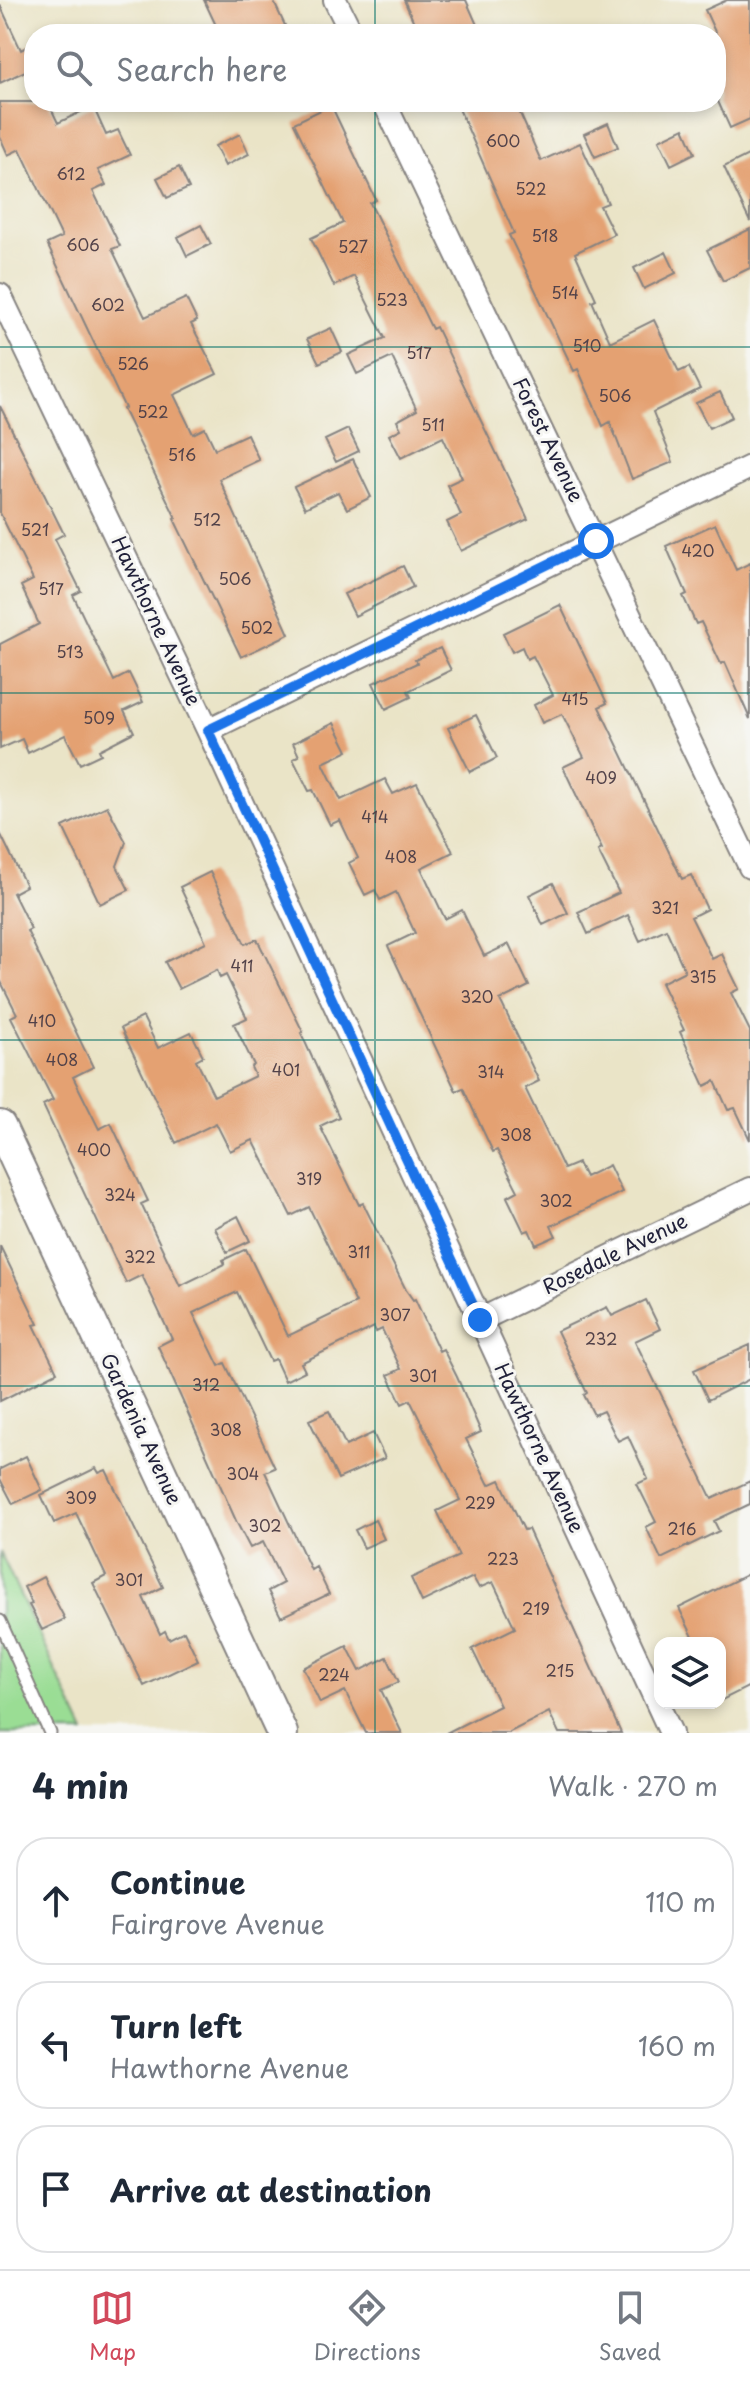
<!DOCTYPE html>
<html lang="en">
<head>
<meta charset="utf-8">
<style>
	body { margin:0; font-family:"Playpen Sans",sans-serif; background:#f6f6f7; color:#1f2937 }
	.controls { position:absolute; right:24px; bottom:24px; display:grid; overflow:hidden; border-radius:16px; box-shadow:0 4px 12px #0003 }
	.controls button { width:72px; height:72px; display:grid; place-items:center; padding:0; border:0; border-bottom:2px solid #e0e1e3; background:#fff; color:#1f2937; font:40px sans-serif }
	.stop { position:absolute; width:24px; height:24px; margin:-18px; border:6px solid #1a73e8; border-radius:50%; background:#fff }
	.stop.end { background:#1a73e8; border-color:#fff; box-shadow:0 2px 8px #0008 }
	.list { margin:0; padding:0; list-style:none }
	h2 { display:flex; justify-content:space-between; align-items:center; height:104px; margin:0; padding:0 32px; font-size:34px }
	h2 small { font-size:26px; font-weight:400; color:#747a83 }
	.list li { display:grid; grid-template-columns:52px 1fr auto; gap:24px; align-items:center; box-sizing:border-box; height:128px; margin:0 16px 16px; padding:0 16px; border:2px solid #e0e1e3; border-radius:32px }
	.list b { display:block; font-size:30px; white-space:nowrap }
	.list p { margin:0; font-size:26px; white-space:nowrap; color:#747a83 }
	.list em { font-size:26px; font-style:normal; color:#747a83 }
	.icon { flex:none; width:44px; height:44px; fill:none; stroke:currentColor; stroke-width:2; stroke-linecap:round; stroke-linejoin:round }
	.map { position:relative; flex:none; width:750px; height:1733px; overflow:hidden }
	.search { position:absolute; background:#fff; box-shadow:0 4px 12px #0003; left:24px; right:24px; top:24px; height:88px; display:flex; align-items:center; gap:20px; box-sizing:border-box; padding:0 28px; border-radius:32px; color:#747a83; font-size:30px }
	.sheet { height:536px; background:#fff }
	nav { display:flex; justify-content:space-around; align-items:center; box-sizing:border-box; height:112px; border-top:2px solid #e0e1e3; background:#fff; font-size:22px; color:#747a83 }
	nav a { display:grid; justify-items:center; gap:4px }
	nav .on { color:#d1495b }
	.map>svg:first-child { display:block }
	.green { fill:#9add94; stroke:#5e8068; stroke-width:2 }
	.building { fill:#e4a172 }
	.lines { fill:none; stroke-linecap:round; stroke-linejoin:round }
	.lane-casing { stroke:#868381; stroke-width:15 }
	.street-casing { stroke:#868381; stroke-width:26 }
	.secondary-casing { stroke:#868381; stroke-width:34 }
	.lane { stroke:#fff; stroke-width:11 }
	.street { stroke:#fff; stroke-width:22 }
	.secondary { stroke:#fff; stroke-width:30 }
	.route { stroke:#1a73e8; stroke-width:10 }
	.grid { fill:none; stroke:#0f766e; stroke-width:2; stroke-opacity:0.55 }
	.labels { text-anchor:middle; stroke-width:6; stroke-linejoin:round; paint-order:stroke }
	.number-label { font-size:16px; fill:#524249 }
	.street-label { font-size:20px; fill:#22223b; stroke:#f6f6f2 }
</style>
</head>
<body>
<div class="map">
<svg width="750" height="1733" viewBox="0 0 750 1733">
	<rect width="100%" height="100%" fill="#f6f6f2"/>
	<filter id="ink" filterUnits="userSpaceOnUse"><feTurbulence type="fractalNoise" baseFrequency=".0125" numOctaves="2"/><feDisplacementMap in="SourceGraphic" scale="16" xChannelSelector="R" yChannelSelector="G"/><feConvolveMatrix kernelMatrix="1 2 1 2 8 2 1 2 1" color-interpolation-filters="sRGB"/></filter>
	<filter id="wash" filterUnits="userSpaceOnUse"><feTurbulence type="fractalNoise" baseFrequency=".006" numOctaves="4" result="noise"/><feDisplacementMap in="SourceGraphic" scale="32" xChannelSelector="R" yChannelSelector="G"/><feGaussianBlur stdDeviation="1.8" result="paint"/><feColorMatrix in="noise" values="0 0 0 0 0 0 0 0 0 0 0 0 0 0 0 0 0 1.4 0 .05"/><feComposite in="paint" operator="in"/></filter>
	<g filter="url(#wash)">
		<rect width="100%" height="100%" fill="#eae4c7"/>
		<path class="green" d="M0,1552L85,1733H0Z"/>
		<g id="blocks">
			<path class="building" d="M204,0H273L289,34H220Z
				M404,0H466L481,34H419Z
				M727,0H750V119L730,128L716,97V34L705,10Z
				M0,5L21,50L34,44V67L0,83Z
				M0,102H48L58,123L93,106L106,135L118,130L130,155L98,170L106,185L93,191L120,246L112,249L145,317L186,298L197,321L191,324L217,374L174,395L193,434L205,428L215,449L247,434L259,460L219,479L289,634L241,657L174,519L176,518L123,409L125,408L47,244L62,237L20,149L8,155L0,137Z
				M456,102H515L541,161L580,143L608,203L600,206L614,234L575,253L596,299L592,301L610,342L654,320L679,372L689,367L700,389L653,412L673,462L632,479L610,422L603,426L578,369L574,371L509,235L514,233Z
				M331,105L376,200L370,203L432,329L436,327L528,519L461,551L447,522L461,515L447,485L462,478L443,437L401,458L389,435L401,429L397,421L417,410L392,357L357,374L348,355L385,338L354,276L334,286L311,238L343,223L294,123Z
				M608,123L618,147L595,157L584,134Z
				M684,128L695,153L671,165L659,140Z
				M240,134L249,154L225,166L215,146Z
				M750,154V222L724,167Z
				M179,167L189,188L167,198L157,178Z
				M201,225L211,244L187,256L178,237Z
				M750,229V268L723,281L707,250Z
				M666,252L676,273L644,289L634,268Z
				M331,328L342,352L319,363L307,339Z
				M720,392L732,417L709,428L696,403Z
				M0,406L64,534L55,539L81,591L73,595L114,681L129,673L143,702L124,711L134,732L99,750L101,754L80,764L65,735L28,753L22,739L0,749V644L39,624L21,586L33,580L0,513Z
				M348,429L359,451L336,462L325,440Z
				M353,459L371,497L347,509L338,492L305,508L294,487Z
				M715,524L736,570L750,563V719L725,662L721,664L701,622L696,624L683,596L687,594L666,546Z
				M403,566L413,587L355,616L344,594Z
				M560,605L607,703L599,707L682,879L691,875L707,909L691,917L712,959L722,954L739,989L731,993L750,1031V1140L735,1108L728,1110L715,1081L705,1086L680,1032L684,1030L661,983L685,971L666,929L640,941L628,915L588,934L578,912L619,893L598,851L602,849L563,767L584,757L562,714L542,723L534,705L553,695L533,656L527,659L522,647L512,652L503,633Z
				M440,648L451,670L408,691L411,697L386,709L373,683L417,663L415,660Z
				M476,715L497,758L470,772L448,728Z
				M334,723L348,751L323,763L341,800L385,779L393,794L417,783L453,852L421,868L445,919L462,910L484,956L509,944L529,986L500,1000L539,1081L525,1088L564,1169L578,1163L585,1177L609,1165L622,1192L551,1226L556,1236L536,1245L529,1230L524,1232L507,1197L518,1191L497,1150L493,1152L463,1088L456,1091L388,946L415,933L396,892L380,900L375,890L365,895L349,863L358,858L340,820L330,825L313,790L309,791L293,759L299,756L293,743Z
				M107,806L126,842L117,866L129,890L100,904L63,827Z
				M0,833L26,886L13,893L31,929L27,931L93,1067L73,1077L99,1129L111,1123L148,1201L141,1204L180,1286L225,1264L223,1260L246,1249L288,1336L356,1303L309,1207L291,1216L253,1140L230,1151L216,1123L176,1143L121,1028L143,1017L158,1048L191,1032L203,1056L196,1060L214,1096L255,1076L251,1067L254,1065L234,1024L247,1018L226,975L220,978L217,970L179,989L165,962L206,942L180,887L210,872L245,944L257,939L303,1032L301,1033L339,1117L320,1126L359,1205L363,1203L406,1290L413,1300L415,1299L439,1351L443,1349L457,1377L481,1432L466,1439L489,1485L500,1480L524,1530L528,1529L621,1733H559L549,1712L508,1733H446L500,1706L472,1649L515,1628L493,1582L479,1588L473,1577L422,1602L411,1578L459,1556L437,1511L460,1500L410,1400L402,1404L388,1375L401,1369L382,1329L376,1332L374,1327L301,1363L305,1371L285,1381L275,1359L270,1361L237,1292L193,1313L219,1366L225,1363L275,1468L265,1472L311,1570L316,1567L329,1594L281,1617L268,1591L283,1583L263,1542L250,1548L237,1523L158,1346L172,1339L142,1275L126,1283L43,1105L53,1100L11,1017L17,1014L0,980Z
				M553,883L568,913L543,925L529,895Z
				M238,1216L250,1241L227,1252L215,1228Z
				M0,1246L38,1324L34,1325L57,1372L0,1401Z
				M646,1300L660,1329L635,1341L712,1499L750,1481V1504L714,1521L719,1531L661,1559L646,1527L656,1522L637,1484L648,1479L628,1436L618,1441L603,1411L594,1415L584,1395L587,1393L557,1331L607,1307L612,1316Z
				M750,1345V1379L708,1400L694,1370Z
				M329,1411L346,1446L373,1433L385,1458L338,1479L309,1420Z
				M26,1456L42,1490L13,1504L0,1479V1469Z
				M96,1468L99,1473L106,1470L163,1587L143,1597L160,1634L165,1631L169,1639L184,1631L198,1660L144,1686L93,1583L106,1576L76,1513L54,1523L41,1495Z
				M375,1520L384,1539L364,1548L355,1530Z
				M750,1573V1686L720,1701V1643H696L679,1608Z
				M43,1577L65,1619L42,1630L29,1605L32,1604L24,1587Z
				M347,1646L360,1671L387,1657L399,1682L381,1690L402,1733H366L345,1691L320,1703L303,1668Z"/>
		</g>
	</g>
	<g filter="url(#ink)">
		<use href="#blocks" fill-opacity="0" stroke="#868381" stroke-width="2"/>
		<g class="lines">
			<defs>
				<path id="lane" d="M0,1621L50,1733"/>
				<path id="street" d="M335,0L352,34
					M384,102L750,867
					M0,295L208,730L671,1733
					M208,730L750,467
					M480,1320L750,1189"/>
				<path id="secondary" d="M0,1126L282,1733"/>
			</defs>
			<use href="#lane" class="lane-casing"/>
			<use href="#street" class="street-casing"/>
			<use href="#secondary" class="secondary-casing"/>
			<use href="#lane" class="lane"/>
			<use href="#street" class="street"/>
			<use href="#secondary" class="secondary"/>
		</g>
	</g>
	<g class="lines" filter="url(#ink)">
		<path class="route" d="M480,1320L208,730L596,541"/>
	</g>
	<path class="grid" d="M375,0V34M375,102V1733M0,347H750M0,693H750M0,1040H750M0,1386H750"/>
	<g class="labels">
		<g class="number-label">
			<text x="503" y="147">600</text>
			<text x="71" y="180">612</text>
			<text x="531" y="195">522</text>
			<text x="545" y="242">518</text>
			<text x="83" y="251">606</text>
			<text x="353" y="253">527</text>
			<text x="565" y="299">514</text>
			<text x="392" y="306">523</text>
			<text x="108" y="311">602</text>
			<text x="587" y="352">510</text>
			<text x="419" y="359">517</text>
			<text x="133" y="370">526</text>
			<text x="615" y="402">506</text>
			<text x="153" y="418">522</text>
			<text x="433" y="431">511</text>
			<text x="182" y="461">516</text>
			<text x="207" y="526">512</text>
			<text x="35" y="536">521</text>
			<text x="698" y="557">420</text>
			<text x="235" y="585">506</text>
			<text x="51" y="595">517</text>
			<text x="257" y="634">502</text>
			<text x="70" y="658">513</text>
			<text x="575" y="705">415</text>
			<text x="99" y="724">509</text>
			<text x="601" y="784">409</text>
			<text x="375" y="823">414</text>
			<text x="401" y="863">408</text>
			<text x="665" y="914">321</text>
			<text x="242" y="972">411</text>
			<text x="703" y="983">315</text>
			<text x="477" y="1003">320</text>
			<text x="42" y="1027">410</text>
			<text x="62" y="1066">408</text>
			<text x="286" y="1076">401</text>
			<text x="491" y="1078">314</text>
			<text x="516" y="1141">308</text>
			<text x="94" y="1156">400</text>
			<text x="309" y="1185">319</text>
			<text x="120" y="1201">324</text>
			<text x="556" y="1207">302</text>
			<text x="359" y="1258">311</text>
			<text x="140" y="1263">322</text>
			<text x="395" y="1321">307</text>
			<text x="601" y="1345">232</text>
			<text x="423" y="1382">301</text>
			<text x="206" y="1391">312</text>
			<text x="226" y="1436">308</text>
			<text x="243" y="1480">304</text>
			<text x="81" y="1504">309</text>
			<text x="480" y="1509">229</text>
			<text x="265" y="1532">302</text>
			<text x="682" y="1535">216</text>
			<text x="503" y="1565">223</text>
			<text x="129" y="1586">301</text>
			<text x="536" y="1615">219</text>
			<text x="560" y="1677">215</text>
			<text x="334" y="1681">224</text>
		</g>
		<g class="street-label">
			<text transform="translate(548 440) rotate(64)" y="7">Forest Avenue</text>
			<text transform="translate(156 621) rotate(65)" y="7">Hawthorne Avenue</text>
			<text transform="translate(615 1254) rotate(-26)" y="7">Rosedale Avenue</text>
			<text transform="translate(141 1429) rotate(65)" y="7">Gardenia Avenue</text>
			<text transform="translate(539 1448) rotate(65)" y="7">Hawthorne Avenue</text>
		</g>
	</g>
</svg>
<div class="controls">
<button><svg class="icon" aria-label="layers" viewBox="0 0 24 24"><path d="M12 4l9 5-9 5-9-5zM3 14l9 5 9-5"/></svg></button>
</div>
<div class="stop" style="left:596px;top:541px"></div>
<div class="stop end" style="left:480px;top:1320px"></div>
<div class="search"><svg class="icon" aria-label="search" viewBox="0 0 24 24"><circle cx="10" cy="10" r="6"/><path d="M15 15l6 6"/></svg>Search here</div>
</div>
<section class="sheet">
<h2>4 min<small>Walk · 270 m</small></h2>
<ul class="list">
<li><svg class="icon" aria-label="ahead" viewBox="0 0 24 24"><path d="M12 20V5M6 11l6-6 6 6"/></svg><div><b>Continue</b><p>Fairgrove Avenue</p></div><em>110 m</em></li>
<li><svg class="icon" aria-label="left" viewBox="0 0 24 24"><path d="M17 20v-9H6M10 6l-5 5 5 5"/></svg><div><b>Turn left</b><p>Hawthorne Avenue</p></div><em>160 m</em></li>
<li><svg class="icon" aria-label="arrive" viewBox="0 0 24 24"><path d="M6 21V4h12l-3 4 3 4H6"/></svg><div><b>Arrive at destination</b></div></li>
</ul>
</section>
<nav>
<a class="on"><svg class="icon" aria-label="map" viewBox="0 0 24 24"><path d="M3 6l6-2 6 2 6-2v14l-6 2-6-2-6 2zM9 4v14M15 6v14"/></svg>Map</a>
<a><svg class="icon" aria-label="directions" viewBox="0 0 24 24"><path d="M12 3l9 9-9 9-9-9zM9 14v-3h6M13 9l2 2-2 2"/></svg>Directions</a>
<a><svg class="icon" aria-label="saved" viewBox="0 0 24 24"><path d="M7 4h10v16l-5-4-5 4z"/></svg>Saved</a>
</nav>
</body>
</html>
